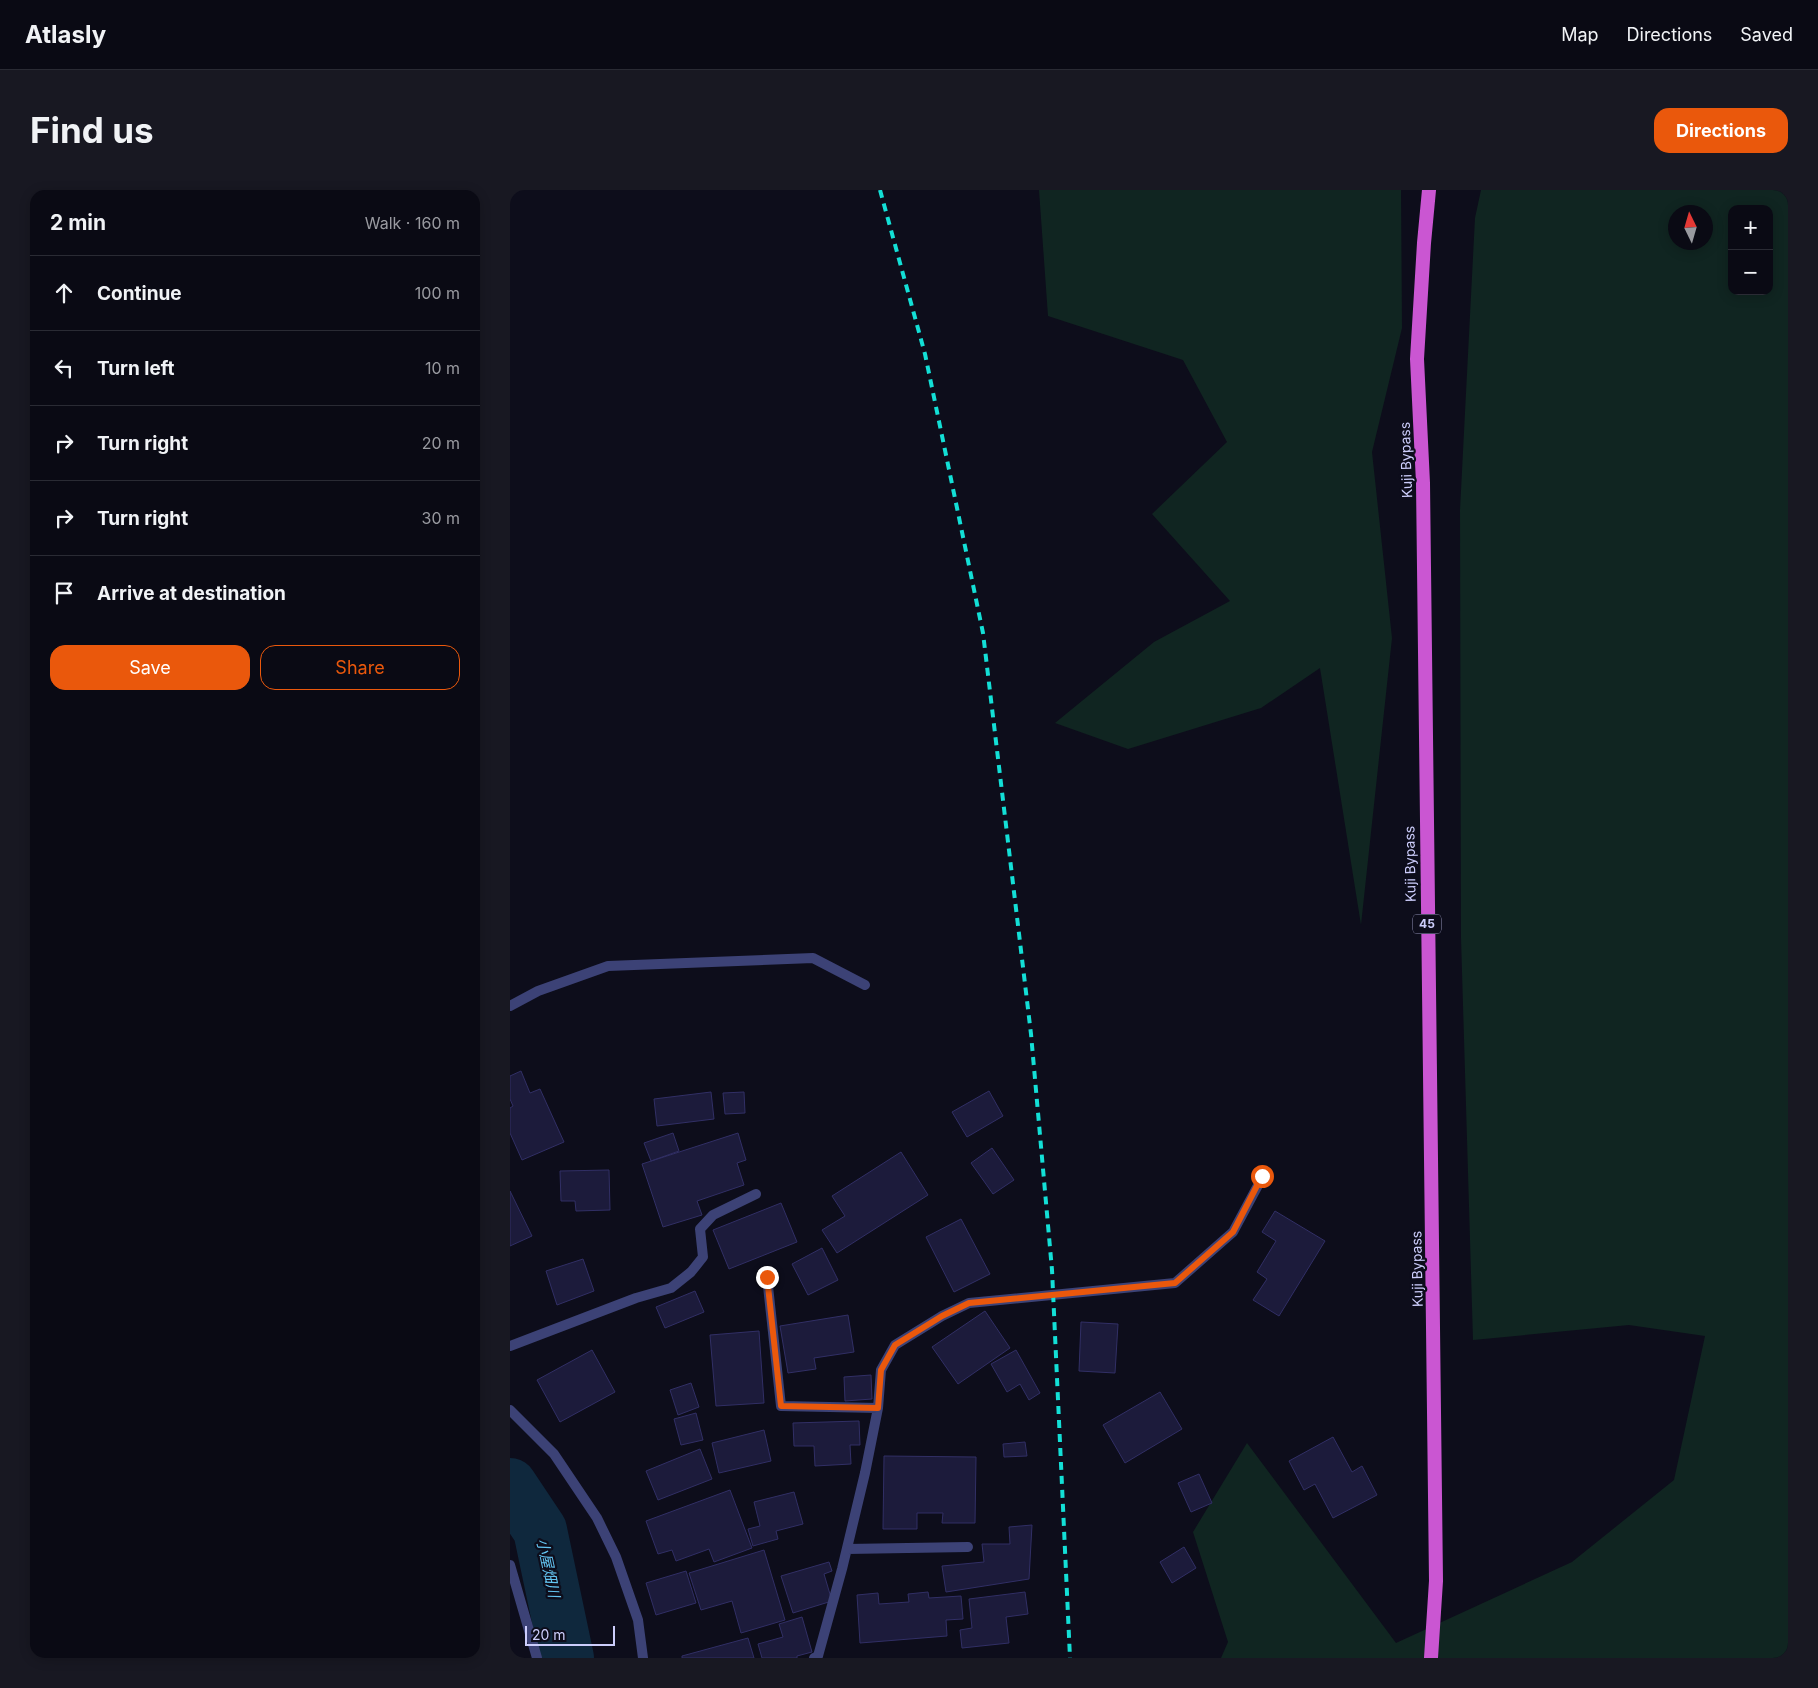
<!DOCTYPE html>
<html lang="en">
<head>
<meta charset="utf-8">
<style>
	body { margin:0; font-family:Inter,"Noto Sans JP",sans-serif; background:#181822; color:#f1f3f6 }
	.controls { position:absolute; right:15px; top:15px; display:grid; overflow:hidden; border-radius:10px; box-shadow:0 2px 12px #0003 }
	.controls button { width:45px; height:45px; display:grid; place-items:center; padding:0; border:0; border-bottom:1px solid #2a2b34; background:#0a0a14; color:#f1f3f6; font:25px sans-serif }
	.compass { position:absolute; left:1158px; top:15px; width:45px; height:45px; border-radius:50%; background:#0a0a14; box-shadow:0 2px 12px #0003; rotate:355deg }
	.scale { position:absolute; left:15px; bottom:12px; width:90px; box-sizing:border-box; padding-left:5px; border:2px solid #cccdfb; border-top:0; font-size:14px; line-height:18px; white-space:nowrap; color:#cccdfb; -webkit-text-stroke:4px #0d0d1b; paint-order:stroke }
	.stop { position:absolute; width:15px; height:15px; margin:-11px; border:4px solid #ea580c; border-radius:50%; background:#fff }
	.stop.end { background:#ea580c; border-color:#fff; box-shadow:0 1px 5px #0008 }
	.list { margin:0; padding:0; list-style:none }
	h2 { display:flex; justify-content:space-between; align-items:center; height:65px; margin:0; padding:0 20px; font-size:21px }
	h2 small { font-size:16px; font-weight:400; color:#999aa0 }
	.list li { display:grid; grid-template-columns:32px 1fr auto; gap:15px; align-items:center; box-sizing:border-box; height:75px; padding:0 20px; border-top:1px solid #2a2b34 }
	.list b { display:block; font-size:19px; white-space:nowrap }
	.list em { font-size:16px; font-style:normal; color:#999aa0 }
	.actions { display:flex; gap:10px; padding:15px 20px }
	.actions a { flex:1; padding:11px 0; border:1px solid #ea580c; border-radius:15px; text-align:center; font-size:18px; color:#ea580c }
	.actions .main { background:#ea580c; color:#fff }
	.icon { flex:none; width:28px; height:28px; fill:none; stroke:currentColor; stroke-width:2; stroke-linecap:round; stroke-linejoin:round }
	.map { position:relative; flex:none; width:1278px; height:1468px; overflow:hidden; border-radius:15px }
	header { display:flex; align-items:center; gap:30px; box-sizing:border-box; height:70px; padding:0 25px; background:#0a0a14; border-bottom:1px solid #2a2b34 }
	header strong { font-size:24px }
	nav { display:flex; gap:28px; margin-inline-start:auto; font-size:18px }
	.intro { display:flex; align-items:center; justify-content:space-between; box-sizing:border-box; height:120px; padding:0 30px }
	h1 { margin:0; font-size:35px }
	.button { padding:12px 22px; border-radius:15px; background:#ea580c; color:#fff; font-size:18px; font-weight:700 }
	main { display:flex; gap:30px; padding:0 30px }
	aside { flex:1; background:#0a0a14; border-radius:15px; box-shadow:0 2px 12px #0003 }
	.map>svg:first-child { display:block }
	.green { fill:#102521; fill-rule:evenodd }
	.lines { fill:none; stroke-linecap:round; stroke-linejoin:round }
	.river { stroke:#0f283d; stroke-width:54 }
	.building { fill:#1c1b3b; stroke:#312f65 }
	.minor { stroke:#3c4276; stroke-width:10 }
	.tertiary { stroke:#3c4276; stroke-width:10 }
	.trunk { stroke:#ca56d2; stroke-width:14 }
	.rail { stroke:#13dfd6; stroke-width:4; stroke-dasharray:8 6; stroke-linecap:butt }
	.route { stroke:#ea580c; stroke-width:6 }
	.labels { text-anchor:middle; stroke-width:4.5; stroke-linejoin:round; paint-order:stroke }
	.shield { fill:#0d0d1b; stroke:#9393b8; stroke-width:1 }
	.shield-label { font-size:12px; font-weight:bold; fill:#cccdfb }
	.street-label { font-size:14px; fill:#cccdfb; stroke:#0d0d1b }
	.water-label { font-size:15px; font-style:italic; fill:#63c4f1; stroke:#0d0d1b }
</style>
</head>
<body>
<header>
<strong>Atlasly</strong>
<nav><a>Map</a><a>Directions</a><a>Saved</a></nav>
</header>
<div class="intro"><h1>Find us</h1><a class="button">Directions</a></div>
<main>
<aside>
<h2>2 min<small>Walk · 160 m</small></h2>
<ul class="list">
<li><svg class="icon" aria-label="ahead" viewBox="0 0 24 24"><path d="M12 20V5M6 11l6-6 6 6"/></svg><div><b>Continue</b></div><em>100 m</em></li>
<li><svg class="icon" aria-label="left" viewBox="0 0 24 24"><path d="M17 20v-9H6M10 6l-5 5 5 5"/></svg><div><b>Turn left</b></div><em>10 m</em></li>
<li><svg class="icon" aria-label="right" viewBox="0 0 24 24"><path d="M7 20v-9h11M14 6l5 5-5 5"/></svg><div><b>Turn right</b></div><em>20 m</em></li>
<li><svg class="icon" aria-label="right" viewBox="0 0 24 24"><path d="M7 20v-9h11M14 6l5 5-5 5"/></svg><div><b>Turn right</b></div><em>30 m</em></li>
<li><svg class="icon" aria-label="arrive" viewBox="0 0 24 24"><path d="M6 21V4h12l-3 4 3 4H6"/></svg><div><b>Arrive at destination</b></div></li>
</ul>
<div class="actions"><a class="main">Save</a><a>Share</a></div>
</aside>
<div class="map">
<svg width="1278" height="1468" viewBox="0 0 1278 1468">
	<rect width="100%" height="100%" fill="#0d0d1b"/>
	<path class="green" d="M529,0H891L892,138L862,262L882,448L851,735L810,478L751,518L618,559L545,533L644,452L720,411L642,324L717,252L673,170L538,126Z
		M971,0H1278V1468H711L718,1452L683,1342L737,1253L886,1453L1062,1372L1164,1290L1195,1146L1119,1135L963,1150L951,748L950,320L965,28ZM1222,19H1259V101H1222ZM1166,22H1196V52H1166Z"/>
	<g class="lines">
		<path class="river" d="M0,1295L30,1340L57,1468"/>
	</g>
	<path class="building" d="M11,881L20,903L30,899L54,952L12,970L0,943V918L3,916L0,909V886Z
		M479,901L493,926L457,947L442,922Z
		M201,902L204,929L147,936L144,909Z
		M234,902L235,923L215,924L213,903Z
		M163,943L169,961L141,971L134,953Z
		M228,943L236,970L227,973L234,995L187,1011L192,1025L153,1037L132,974Z
		M482,958L504,990L483,1004L461,973Z
		M391,962L418,1005L327,1063L312,1040L335,1026L322,1006Z
		M99,980L100,1020L66,1021L65,1011H51L50,981Z
		M0,1001L22,1046L0,1056Z
		M271,1013L287,1052L219,1079L203,1040Z
		M765,1021L815,1051L769,1126L743,1110L757,1089L747,1082L766,1051L752,1042Z
		M451,1029L480,1084L444,1102L416,1047Z
		M312,1058L328,1090L298,1105L282,1074Z
		M73,1069L84,1101L47,1115L36,1081Z
		M185,1101L194,1122L155,1138L146,1117Z
		M475,1121L500,1158L448,1194L422,1157Z
		M338,1125L344,1162L304,1168L306,1179L278,1183L270,1136Z
		M571,1132L608,1134L605,1183L569,1181Z
		M249,1141L254,1213L206,1216L200,1145Z
		M82,1160L105,1202L50,1232L27,1190Z
		M506,1160L530,1203L519,1210L510,1194L497,1202L481,1174Z
		M361,1185L362,1209L335,1211L334,1187Z
		M181,1193L189,1217L168,1225L160,1200Z
		M650,1202L672,1239L615,1273L593,1235Z
		M186,1223L193,1250L171,1255L164,1229Z
		M349,1231L350,1255H340L341,1274L305,1276L304,1256H284L283,1233Z
		M254,1240L261,1271L209,1283L202,1253Z
		M823,1247L842,1282L852,1276L867,1305L823,1328L805,1294L794,1300L779,1271Z
		M515,1252L517,1266L494,1267L493,1254Z
		M190,1259L202,1289L148,1310L136,1281Z
		M374,1266L466,1267L465,1333H432L433,1323H407V1339H373Z
		M689,1284L702,1313L681,1322L668,1293Z
		M220,1300L242,1358L204,1372L199,1359L166,1371L162,1360L148,1364L136,1331Z
		M284,1302L293,1334L266,1341L268,1349L243,1356L238,1339L250,1336L244,1312Z
		M522,1335L519,1389L436,1402L432,1376L474,1372L472,1354H500L499,1337Z
		M674,1357L686,1378L662,1393L650,1372Z
		M254,1360L275,1430L231,1443L222,1411L191,1420L179,1383Z
		M319,1372L322,1381L314,1384L322,1411L283,1423L271,1386Z
		M176,1381L186,1413L146,1425L136,1393Z
		M418,1402L419,1408L451,1406L453,1429L436,1430L437,1446L350,1453L347,1405L368,1403L369,1414L399,1412L398,1404Z
		M515,1402L518,1424L496,1427L499,1453L452,1458L450,1440L462,1438L459,1409Z
		M292,1427L302,1462L287,1466V1468H252L248,1454L273,1447L269,1434Z
		M238,1448L244,1468H172V1466Z"/>
	<g class="lines">
		<path class="minor" d="M0,816L28,801L98,776L303,768L355,795
			M257,1087L271,1216L368,1218
			M0,1156L126,1108L161,1098L181,1082L193,1067L190,1039L203,1025L246,1004
			M0,1220L44,1264L87,1328L106,1367L128,1430L133,1468
			M337,1359L458,1357
			M304,1468L308,1466L332,1379L355,1283L368,1218L371,1180L385,1155L432,1126L459,1113L665,1093L723,1042L753,986"/>
		<path class="tertiary" d="M0,1375L27,1468"/>
		<path class="trunk" d="M919,0L914,53L907,169L913,293L926,1391L921,1468"/>
		<path class="rail" d="M370,0L415,164L473,443L521,844L542,1080L560,1468"/>
	</g>
	<g class="lines">
		<path class="route" d="M257,1087L271,1216L368,1218L371,1180L385,1155L432,1126L459,1113L665,1093L723,1042L752,986"/>
	</g>
	<g class="labels">
		<rect class="shield" x="903" y="724.5" width="28" height="19" rx="4"/>
		<g class="shield-label">
			<text x="917" y="738">45</text>
		</g>
		<g class="street-label">
			<text transform="translate(896 270) rotate(-92)" y="5">Kuji Bypass</text>
			<text transform="translate(900 674) rotate(-91)" y="5">Kuji Bypass</text>
			<text transform="translate(907 1079) rotate(-91)" y="5">Kuji Bypass</text>
		</g>
		<g class="water-label">
			<text transform="translate(38 1378) rotate(78)" y="5">小屋畑川</text>
		</g>
	</g>
</svg>
<div class="controls">
<button>+</button>
<button>−</button>
</div>
<svg class="compass" viewBox="-18 -18 36 36"><path d="M0-13l5 13h-10z" fill="#e53935"/><path d="M0 13l5-13h-10z" fill="#999aa0"/></svg>
<div class="scale">20 m</div>
<div class="stop" style="left:752px;top:986px"></div>
<div class="stop end" style="left:257px;top:1087px"></div>
</div>
</main>
</body>
</html>
